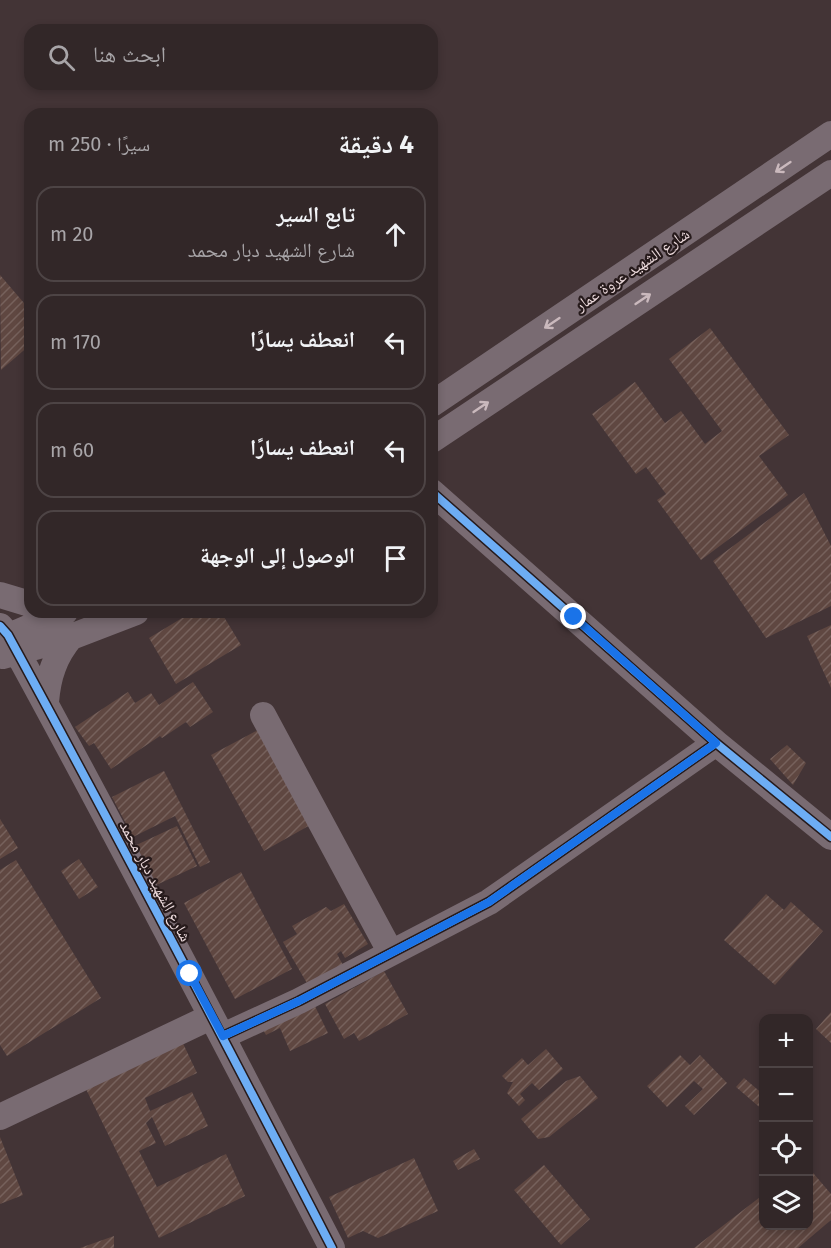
<!DOCTYPE html>
<html lang="ar">
<head>
<meta charset="utf-8">
<style>
	body { margin:0; font-family:"Fira Sans","Noto Naskh Arabic",sans-serif; background:#3a2f30; color:#f1f3f6; direction:rtl }
	.controls { position:absolute; right:18px; bottom:18px; display:grid; overflow:hidden; border-radius:12px; box-shadow:0 3px 9px #0003 }
	.controls button { width:54px; height:54px; display:grid; place-items:center; padding:0; border:0; border-bottom:2px solid #4d4445; background:#322728; color:#f1f3f6; font:30px sans-serif }
	.stop { position:absolute; width:18px; height:18px; margin:-14px; border:4px solid #1a73e8; border-radius:50%; background:#fff }
	.stop.end { background:#1a73e8; border-color:#fff; box-shadow:0 2px 6px #0008 }
	.list { margin:0; padding:0; list-style:none }
	h2 { display:flex; justify-content:space-between; align-items:center; height:78px; margin:0; padding:0 24px; font-size:26px }
	h2 small { font-size:20px; font-weight:400; color:#a8a5a8 }
	.list li { display:grid; grid-template-columns:39px 1fr auto; gap:18px; align-items:center; box-sizing:border-box; height:96px; margin:0 12px 12px; padding:0 12px; border:2px solid #4d4445; border-radius:18px }
	.list b { display:block; font-size:22px; white-space:nowrap }
	.list p { margin:0; font-size:20px; white-space:nowrap; color:#a8a5a8 }
	.list em { font-size:20px; font-style:normal; color:#a8a5a8 }
	.icon { flex:none; width:33px; height:33px; fill:none; stroke:currentColor; stroke-width:2; stroke-linecap:round; stroke-linejoin:round }
	.map { position:relative; flex:none; width:831px; height:1248px; overflow:hidden; direction:ltr }
	.search { position:absolute; background:#322728; box-shadow:0 3px 9px #0003; left:24px; top:24px; width:414px; height:66px; display:flex; align-items:center; gap:15px; box-sizing:border-box; padding:0 21px; border-radius:18px; color:#a8a5a8; font-size:22px }
	.panel { position:absolute; background:#322728; box-shadow:0 3px 9px #0003; left:24px; top:108px; width:414px; height:510px; border-radius:18px; direction:rtl }
	.map>svg:first-child { display:block }
	.building { fill:url(#building-hatch) }
	.lines { fill:none; stroke-linecap:round; stroke-linejoin:round }
	.minor { stroke:#796b72; stroke-width:26 }
	.cycleway-casing { stroke:#261a1b; stroke-width:11 }
	.cycleway { stroke:#6dadf4; stroke-width:8 }
	.oneway { stroke:#cab9bd }
	.route { stroke:#1a73e8; stroke-width:8 }
	.labels { text-anchor:middle; stroke-width:4.5; stroke-linejoin:round; paint-order:stroke }
	.street-label { font-size:16px; fill:#eddbdd; stroke:#261a1b }
</style>
</head>
<body>
<div class="map">
<svg width="831" height="1248" viewBox="0 0 831 1248">
	<defs>
		<pattern id="building-hatch" width="6" height="6" patternUnits="userSpaceOnUse" patternTransform="scale(1.5)"><rect width="6" height="6" fill="#5f4741"/><path d="M-1 1l2-2M0 6l6-6M5 7l2-2" fill="none" stroke="#76615c"/></pattern>
	</defs>
	<rect width="100%" height="100%" fill="#433436"/>
	<path class="building" d="M0,275L30,310V345L1,370Z
		M710,328L789,435L759,456L788,495L701,560L657,500L666,494L646,467L636,474L592,414L635,382L665,423L681,411L705,444L722,431L669,359Z
		M804,493L831,546V606L766,638L713,561Z
		M192,612H221L241,645L176,684L149,638Z
		M831,625V688L807,636Z
		M193,682L213,712L190,727L186,722L162,738L160,736L111,769L94,743L89,746L75,727L128,692L135,703L151,693L159,705Z
		M260,729L312,824L264,851L211,755Z
		M787,745L806,763L793,785L770,759Z
		M164,771L210,862L200,867L175,816L133,837L112,797Z
		M0,819L18,848L0,859Z
		M177,826L197,866L150,888L130,848Z
		M79,859L98,887L79,899L61,871Z
		M16,860L101,998L7,1056L0,1045V870Z
		M241,872L292,969L235,999L184,903Z
		M766,894L784,910L791,902L823,931L775,985L724,940Z
		M344,904L368,944L345,958L341,951L337,954L343,965L308,985L283,942L297,934L292,926L326,907L331,911Z
		M384,971L408,1014L359,1041L354,1033L344,1039L325,1004Z
		M311,998L328,1033L290,1051L280,1028L266,1035L259,1022Z
		M831,1012V1043L816,1029Z
		M180,1037L197,1073L145,1098L150,1111L192,1092L208,1126L165,1146L152,1117L146,1123L156,1143L139,1151L157,1187L226,1154L245,1196L159,1238L83,1083Z
		M546,1049L563,1069L539,1090L532,1083L520,1094L525,1100L519,1106L507,1093L513,1082H508L502,1076L522,1058L528,1065Z
		M680,1055L690,1065L700,1055L727,1083L694,1115L685,1106L703,1089L694,1081L667,1107L647,1086Z
		M580,1076L598,1098L549,1137L538,1139L521,1119L566,1081Z
		M744,1078L764,1095V1111L736,1087Z
		M0,1137L23,1195L0,1204Z
		M474,1149L480,1159L458,1170L453,1161Z
		M414,1158L438,1211L378,1238L363,1231L348,1238L329,1197Z
		M544,1165L590,1219L561,1245L514,1190Z
		M808,1167L831,1194V1220L798,1248H694L764,1194V1226H808Z
		M114,1236V1248H80Z"/>
	<g class="lines">
		<path class="minor" d="M432,404L831,134
			M432,440L831,173
			M432,492L716,743L831,837
			M0,595L30,604
			M0,626L8,635C119,838 226,1043 332,1248
			M0,640L65,612
			M3,656L71,637L136,612
			M46,702C48,676 55,656 71,637
			M263,715L391,953
			M223,1036L299,1001L489,902L716,743
			M0,1117L200,1022"/>
		<defs>
			<path id="cycleway" d="M432,492L716,743L831,837
				M0,626L8,635C119,838 226,1043 332,1248
				M223,1036L299,1001L489,902L716,743"/>
		</defs>
		<use href="#cycleway" class="cycleway-casing"/>
		<use href="#cycleway" class="cycleway"/>
	</g>
	<defs><path id="oneway-shaft" d="M-6 0H5M1.5-3L5.5 0L1.5 3" fill="none" stroke-width="1.6" stroke-linecap="round" stroke-linejoin="round" transform="scale(1.5)"/></defs>
	<g class="oneway">
		<use href="#oneway-shaft" transform="translate(783 167) rotate(146)"/>
		<use href="#oneway-shaft" transform="translate(643 299) rotate(-34)"/>
		<use href="#oneway-shaft" transform="translate(552 323) rotate(146)"/>
		<use href="#oneway-shaft" transform="translate(481 407) rotate(-34)"/>
	</g>
	<g class="lines">
		<path class="route" d="M190,974L223,1036L299,1001L489,902L716,743L574,617"/>
	</g>
	<g class="labels">
		<g class="street-label">
			<text transform="translate(632 269) rotate(-34)" y="6">شارع الشهيد عروة عمار</text>
			<text transform="translate(156 881) rotate(62)" y="6">شارع الشهيد دبار محمد</text>
		</g>
	</g>
</svg>
<div class="controls">
<button>+</button>
<button>−</button>
<button><svg class="icon" aria-label="locate" viewBox="0 0 24 24"><circle cx="12" cy="12" r="6"/><path d="M12 2v4M12 18v4M2 12h4M18 12h4"/></svg></button>
<button><svg class="icon" aria-label="layers" viewBox="0 0 24 24"><path d="M12 4l9 5-9 5-9-5zM3 14l9 5 9-5"/></svg></button>
</div>
<div class="stop" style="left:190px;top:974px"></div>
<div class="stop end" style="left:574px;top:617px"></div>
<div class="search"><svg class="icon" aria-label="search" viewBox="0 0 24 24"><circle cx="10" cy="10" r="6"/><path d="M15 15l6 6"/></svg>ابحث هنا</div>
<section class="panel">
<h2>4 دقيقة<small>سيرًا · 250 m</small></h2>
<ul class="list">
<li><svg class="icon" aria-label="ahead" viewBox="0 0 24 24"><path d="M12 20V5M6 11l6-6 6 6"/></svg><div><b>تابع السير</b><p>شارع الشهيد دبار محمد</p></div><em>20 m</em></li>
<li><svg class="icon" aria-label="left" viewBox="0 0 24 24"><path d="M17 20v-9H6M10 6l-5 5 5 5"/></svg><div><b>انعطف يسارًا</b></div><em>170 m</em></li>
<li><svg class="icon" aria-label="left" viewBox="0 0 24 24"><path d="M17 20v-9H6M10 6l-5 5 5 5"/></svg><div><b>انعطف يسارًا</b></div><em>60 m</em></li>
<li><svg class="icon" aria-label="arrive" viewBox="0 0 24 24"><path d="M6 21V4h12l-3 4 3 4H6"/></svg><div><b>الوصول إلى الوجهة</b></div></li>
</ul>
</section>
</div>
</body>
</html>
